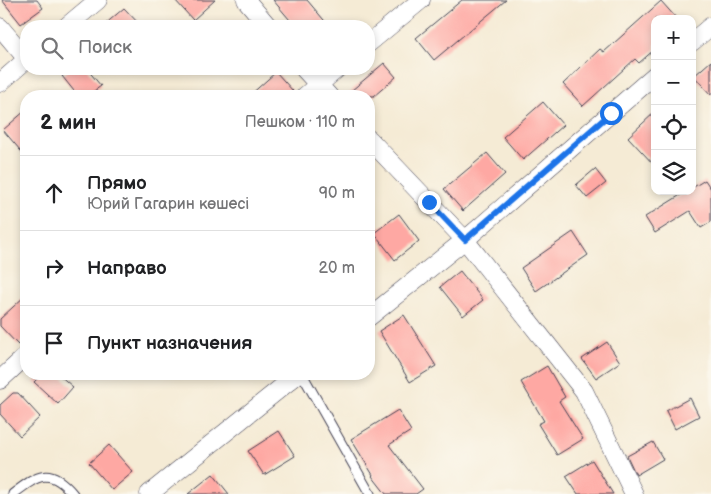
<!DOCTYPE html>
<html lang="ru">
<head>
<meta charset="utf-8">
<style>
	body { margin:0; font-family:"Balsamiq Sans",sans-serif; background:#f6f6f6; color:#202124 }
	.controls { position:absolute; right:15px; top:15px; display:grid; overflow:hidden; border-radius:10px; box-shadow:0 2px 8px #0003 }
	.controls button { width:45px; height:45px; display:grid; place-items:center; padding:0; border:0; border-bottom:1px solid #e0e0e0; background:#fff; color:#202124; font:25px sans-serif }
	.stop { position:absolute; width:15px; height:15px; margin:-11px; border:4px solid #1a73e8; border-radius:50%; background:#fff }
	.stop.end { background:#1a73e8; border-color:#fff; box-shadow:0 1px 5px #0008 }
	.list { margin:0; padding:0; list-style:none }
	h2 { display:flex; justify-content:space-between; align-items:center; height:65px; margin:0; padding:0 20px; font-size:21px }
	h2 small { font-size:16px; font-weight:400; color:#757577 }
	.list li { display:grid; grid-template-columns:32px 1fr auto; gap:15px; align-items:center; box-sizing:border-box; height:75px; padding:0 20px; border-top:1px solid #e0e0e0 }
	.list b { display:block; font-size:19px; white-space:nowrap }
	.list p { margin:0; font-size:16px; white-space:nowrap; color:#757577 }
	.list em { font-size:16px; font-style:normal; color:#757577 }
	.icon { flex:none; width:28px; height:28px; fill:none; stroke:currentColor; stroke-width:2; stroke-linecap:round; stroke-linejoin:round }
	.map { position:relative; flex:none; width:711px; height:494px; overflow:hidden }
	.search { position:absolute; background:#fff; box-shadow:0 2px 8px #0003; left:20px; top:20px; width:355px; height:55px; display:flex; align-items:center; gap:12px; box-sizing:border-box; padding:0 18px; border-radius:20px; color:#757577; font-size:19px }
	.panel { position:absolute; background:#fff; box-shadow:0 2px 8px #0003; left:20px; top:90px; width:355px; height:290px; border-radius:20px }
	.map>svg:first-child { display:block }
	.building { fill:#fea8a3 }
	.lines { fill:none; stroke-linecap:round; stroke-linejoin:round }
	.lane-casing { stroke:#424052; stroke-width:11 }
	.street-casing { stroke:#424052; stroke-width:19 }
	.lane { stroke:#fff; stroke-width:9 }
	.street { stroke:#fff; stroke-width:18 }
	.route { stroke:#1a73e8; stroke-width:6 }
</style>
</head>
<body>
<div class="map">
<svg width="711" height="494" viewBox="0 0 711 494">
	<rect width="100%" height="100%" fill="#fbf7ec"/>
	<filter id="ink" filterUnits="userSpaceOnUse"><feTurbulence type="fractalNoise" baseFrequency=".02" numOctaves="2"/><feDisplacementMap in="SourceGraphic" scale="10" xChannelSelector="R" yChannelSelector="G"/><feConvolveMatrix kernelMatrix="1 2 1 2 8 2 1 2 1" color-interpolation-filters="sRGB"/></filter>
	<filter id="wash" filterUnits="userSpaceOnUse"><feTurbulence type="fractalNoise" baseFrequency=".0096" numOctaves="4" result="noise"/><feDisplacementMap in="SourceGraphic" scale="20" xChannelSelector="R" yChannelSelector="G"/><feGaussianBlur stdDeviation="1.12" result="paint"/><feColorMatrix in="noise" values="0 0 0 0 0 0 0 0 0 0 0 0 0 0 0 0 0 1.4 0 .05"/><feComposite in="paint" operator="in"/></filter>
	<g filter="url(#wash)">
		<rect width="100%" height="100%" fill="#f5ebd5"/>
		<g id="blocks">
			<path class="building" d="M2,0H37L43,8L21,24Z
				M175,0H215L193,20Z
				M273,0H307L329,26H295Z
				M462,0H506L434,60L416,38Z
				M661,1L677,19H655V49L639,63L635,59L583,106L563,84L600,49L604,52Z
				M124,8L141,26H103Z
				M711,61V95L694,76Z
				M384,63L396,77L374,96H345Z
				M70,69H87L101,86L87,96H78L62,76Z
				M276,72L293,91L287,96H249Z
				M543,102L563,125L523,160L503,137Z
				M26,110V157L3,130Z
				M655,112V166L628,137Z
				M487,153L505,174L463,211L444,189Z
				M595,169L606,183L587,198L576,185Z
				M705,180L711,189V222L701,228L690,211L655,233L645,217L687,191H692V188Z
				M399,214L419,241L395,260L374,233Z
				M573,232L588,255L536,291L521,268Z
				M460,271L483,300L463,316L440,287Z
				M26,295V338L18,345L0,326V319Z
				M404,315L436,366L410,382L379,331Z
				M607,342L620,362L596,378L582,359Z
				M547,366L565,397L559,401L583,439L557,455L538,424L544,421L521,382Z
				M42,374H58L73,387L58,404L34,382Z
				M13,393H18L40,417L20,436L0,414V405Z
				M690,398L699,416L675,429L666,411Z
				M398,410L411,431L389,445L423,489L416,494H386L372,476L373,475L351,439Z
				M279,431L295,456L264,475L248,451Z
				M653,442L663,459L636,475L627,456Z
				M109,445L133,472L112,490L89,463Z
				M592,460L613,494H578L566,476Z
				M213,474L229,494H188Z"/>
		</g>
	</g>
	<g filter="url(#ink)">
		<use href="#blocks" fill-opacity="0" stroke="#424052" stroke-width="1"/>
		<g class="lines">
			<defs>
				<path id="lane" d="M302,374L370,494
					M13,494C38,475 50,466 73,494"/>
				<path id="street" d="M246,0L268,26
					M67,26L98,0
					M0,27L26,58
					M692,42L711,26
					M369,43L421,0
					M304,69L329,96
					M0,83L26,60
					M305,96L337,69
					M369,139L465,240L584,391L634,494
					M369,317L465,240L655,75
					M0,380L26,356
					M149,494L298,374"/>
			</defs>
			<use href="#lane" class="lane-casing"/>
			<use href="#street" class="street-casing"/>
			<use href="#lane" class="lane"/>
			<use href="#street" class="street"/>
		</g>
	</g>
	<g class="lines" filter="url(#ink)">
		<path class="route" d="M429,202L465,240L611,113"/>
	</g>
</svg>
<div class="controls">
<button>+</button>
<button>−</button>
<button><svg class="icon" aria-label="locate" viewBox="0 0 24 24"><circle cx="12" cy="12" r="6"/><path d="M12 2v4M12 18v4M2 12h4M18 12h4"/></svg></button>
<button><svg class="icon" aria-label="layers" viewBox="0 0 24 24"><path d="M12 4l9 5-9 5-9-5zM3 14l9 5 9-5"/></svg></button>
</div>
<div class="stop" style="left:611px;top:113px"></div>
<div class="stop end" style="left:429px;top:202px"></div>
<div class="search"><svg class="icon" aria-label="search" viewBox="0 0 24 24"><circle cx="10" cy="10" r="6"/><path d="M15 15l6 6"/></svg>Поиск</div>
<section class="panel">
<h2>2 мин<small>Пешком · 110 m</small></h2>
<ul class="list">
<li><svg class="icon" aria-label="ahead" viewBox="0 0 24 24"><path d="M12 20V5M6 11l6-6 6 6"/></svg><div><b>Прямо</b><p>Юрий Гагарин көшесі</p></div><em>90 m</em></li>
<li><svg class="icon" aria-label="right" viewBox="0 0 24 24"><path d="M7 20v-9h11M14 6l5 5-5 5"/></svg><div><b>Направо</b></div><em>20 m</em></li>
<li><svg class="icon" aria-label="arrive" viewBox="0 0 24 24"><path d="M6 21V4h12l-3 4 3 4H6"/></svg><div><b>Пункт назначения</b></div></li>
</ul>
</section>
</div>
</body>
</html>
